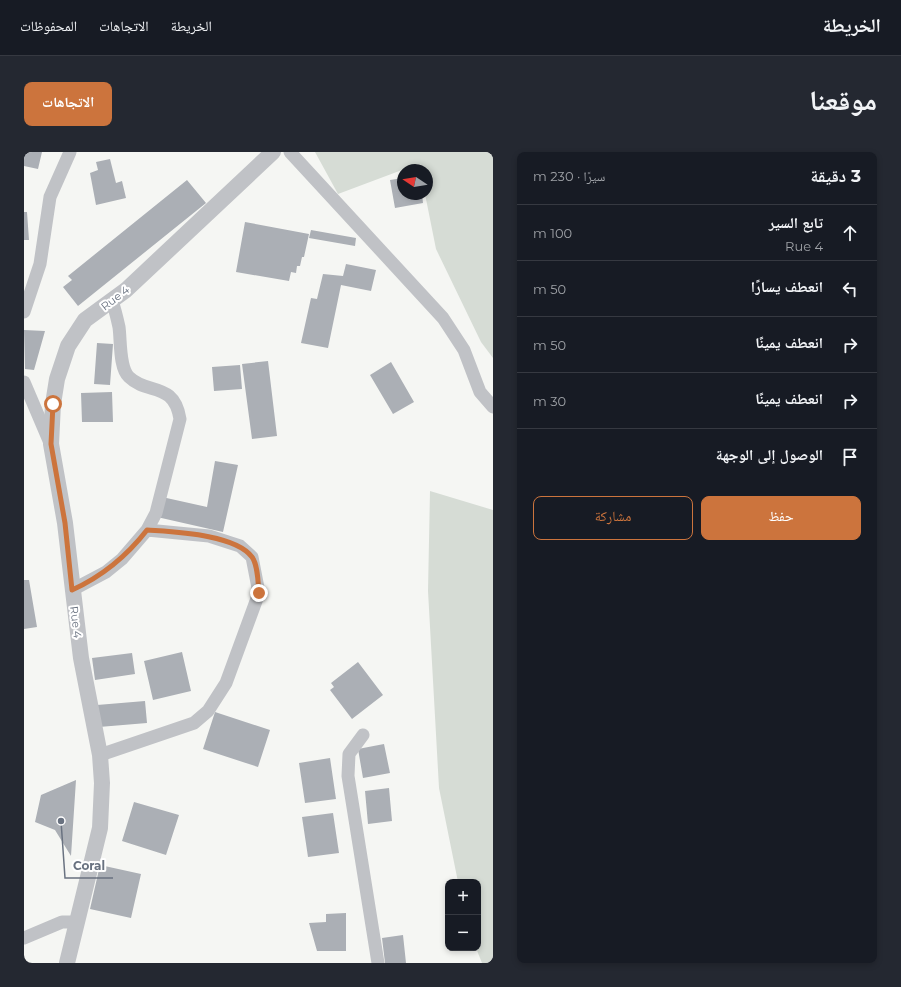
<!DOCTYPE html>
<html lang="ar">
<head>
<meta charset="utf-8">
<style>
	body { margin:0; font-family:Montserrat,"Noto Naskh Arabic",sans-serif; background:#242831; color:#f1f3f6; direction:rtl }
	.controls { position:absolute; right:12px; bottom:12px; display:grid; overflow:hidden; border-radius:8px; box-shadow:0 2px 6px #0003 }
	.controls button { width:36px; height:36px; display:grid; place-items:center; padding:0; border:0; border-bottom:1px solid #363941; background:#171b24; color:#f1f3f6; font:20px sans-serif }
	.compass { position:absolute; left:373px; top:12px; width:36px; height:36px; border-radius:50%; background:#171b24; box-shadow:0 2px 6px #0003; rotate:282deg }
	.stop { position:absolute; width:12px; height:12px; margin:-9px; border:3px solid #cc743d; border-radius:50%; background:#fff }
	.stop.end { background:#cc743d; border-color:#fff; box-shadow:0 1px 4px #0008 }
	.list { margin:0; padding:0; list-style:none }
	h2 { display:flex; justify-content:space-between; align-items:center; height:52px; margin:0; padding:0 16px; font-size:17px }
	h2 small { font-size:13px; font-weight:400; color:#9ea1a6 }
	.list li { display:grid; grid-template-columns:26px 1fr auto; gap:12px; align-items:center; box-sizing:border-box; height:56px; padding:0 16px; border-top:1px solid #363941 }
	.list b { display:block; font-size:15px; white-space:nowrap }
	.list p { margin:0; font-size:13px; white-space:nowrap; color:#9ea1a6 }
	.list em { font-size:13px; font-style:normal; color:#9ea1a6 }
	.actions { display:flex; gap:8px; padding:12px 16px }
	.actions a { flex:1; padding:9px 0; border:1px solid #cc743d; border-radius:8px; text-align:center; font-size:14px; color:#cc743d }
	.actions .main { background:#cc743d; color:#fff }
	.icon { flex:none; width:22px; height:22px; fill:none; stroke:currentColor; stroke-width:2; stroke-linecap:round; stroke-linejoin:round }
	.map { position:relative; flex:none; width:469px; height:811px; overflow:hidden; direction:ltr; border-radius:8px }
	header { display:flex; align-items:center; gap:24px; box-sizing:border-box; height:56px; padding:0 20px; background:#171b24; border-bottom:1px solid #363941 }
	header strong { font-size:19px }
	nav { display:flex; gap:22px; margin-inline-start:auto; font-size:14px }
	.intro { display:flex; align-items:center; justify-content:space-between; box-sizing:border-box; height:96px; padding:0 24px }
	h1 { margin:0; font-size:28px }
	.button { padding:10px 18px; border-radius:8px; background:#cc743d; color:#fff; font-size:14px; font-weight:700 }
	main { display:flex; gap:24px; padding:0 24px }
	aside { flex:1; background:#171b24; border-radius:8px; box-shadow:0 2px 6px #0003 }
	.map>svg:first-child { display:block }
	.green { fill:#d6dcd5 }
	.building { fill:#abafb5 }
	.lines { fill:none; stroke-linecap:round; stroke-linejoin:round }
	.minor { stroke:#c0c2c6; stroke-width:13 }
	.tertiary { stroke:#c0c2c6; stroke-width:16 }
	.route { stroke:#cc743d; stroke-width:5 }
	.labels { text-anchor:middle; stroke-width:4; stroke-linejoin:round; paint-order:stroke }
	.street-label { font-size:11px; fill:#697280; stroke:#fff }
	.leader { fill:none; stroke:#697280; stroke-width:1.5 }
	.callout-dot { fill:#697280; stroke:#fff; stroke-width:1.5 }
	.callout-label { font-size:12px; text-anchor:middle; font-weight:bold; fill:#697280; stroke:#fff; stroke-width:4; stroke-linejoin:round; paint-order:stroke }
</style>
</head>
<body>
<header>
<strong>الخريطة</strong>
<nav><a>الخريطة</a><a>الاتجاهات</a><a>المحفوظات</a></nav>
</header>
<div class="intro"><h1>موقعنا</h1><a class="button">الاتجاهات</a></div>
<main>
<aside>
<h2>3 دقيقة<small>سيرًا · 230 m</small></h2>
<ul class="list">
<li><svg class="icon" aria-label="ahead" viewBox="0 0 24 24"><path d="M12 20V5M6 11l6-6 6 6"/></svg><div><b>تابع السير</b><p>Rue 4</p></div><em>100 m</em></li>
<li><svg class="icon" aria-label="left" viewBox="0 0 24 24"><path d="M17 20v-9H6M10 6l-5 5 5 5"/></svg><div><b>انعطف يسارًا</b></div><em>50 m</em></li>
<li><svg class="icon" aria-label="right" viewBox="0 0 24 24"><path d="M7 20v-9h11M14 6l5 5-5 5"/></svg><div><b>انعطف يمينًا</b></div><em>50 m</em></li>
<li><svg class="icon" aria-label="right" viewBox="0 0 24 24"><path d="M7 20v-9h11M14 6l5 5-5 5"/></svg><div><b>انعطف يمينًا</b></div><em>30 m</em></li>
<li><svg class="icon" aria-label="arrive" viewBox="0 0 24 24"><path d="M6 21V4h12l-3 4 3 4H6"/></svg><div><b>الوصول إلى الوجهة</b></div></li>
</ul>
<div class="actions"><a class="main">حفظ</a><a>مشاركة</a></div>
</aside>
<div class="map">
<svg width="469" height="811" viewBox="0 0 469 811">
	<rect width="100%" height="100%" fill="#f5f6f3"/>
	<path class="green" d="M291,0H469V206L457,190L412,97L401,42H403V18H396L394,12L314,42Z
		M406,339L469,358V811H458L452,796H454V730H434L415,636L404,439Z"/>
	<path class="building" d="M0,0H18L14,17L0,14Z
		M86,7L92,31L98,29L102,46L72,53L66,21L74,18L72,10Z
		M379,26V42H398L399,51L371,56L366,28Z
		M163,28L182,51L54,154L39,135L48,128L44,124Z
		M0,60H3L5,88H0Z
		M221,70L285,82L280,105H278L276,114H273L272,121L267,120L265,129L212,120Z
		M287,78L332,86L331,94L285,86Z
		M322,112L352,118L347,139L317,133L304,196L277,191L287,146L293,147L299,122L319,124Z
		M0,178L21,179L10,218L1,217Z
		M73,191L89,192L86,233L70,232Z
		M244,209L253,284L228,287L218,212Z
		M367,210L390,250L369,262L346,223Z
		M216,213L218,237L190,239L188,215Z
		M88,240L89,270H58L57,241Z
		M191,309L214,313L199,380L133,365L138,345L183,355Z
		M0,428H5L13,475L0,477Z
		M158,500L167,539L129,548L120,509Z
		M108,501L111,522L71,528L68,506Z
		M334,510L359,543L328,567L306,538L310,535L307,531Z
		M121,549L123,571L75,575L73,553Z
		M191,560L246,578L234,615L179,597Z
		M360,592L366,621L339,626L334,597Z
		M306,606L312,647L281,651L275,611Z
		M52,628L47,704L31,678L11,670L17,643Z
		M365,636L368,669L344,672L341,639Z
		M110,650L155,663L142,703L98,689Z
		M309,661L315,701L284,705L278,665Z
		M76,713L117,722L107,766L66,757Z
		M322,761V799H293L285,771L302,770V762Z
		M379,783L382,811H361L358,786Z"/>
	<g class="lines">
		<path class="minor" d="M266,0L419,166L440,198L456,240L469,255
			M0,160L16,112L26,45L46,0
			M0,230L26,291
			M48,438L82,420L98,407L123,378L132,361L156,267C150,229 123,243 105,225C95,216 97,189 95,175C93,166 91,157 88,149
			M339,583L325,602L324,624L354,811
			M76,603L170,571L184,559L202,531L235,441L228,405L216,394L185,384L123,378
			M0,786L38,770H53"/>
		<path class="tertiary" d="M43,811L76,676L78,631L76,603L57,506L41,371L27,292L29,252L33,227L44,194L61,168L102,138L249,0"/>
	</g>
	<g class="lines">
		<path class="route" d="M29,252L27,292L41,371L48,438C79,424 102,405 123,378C149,380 211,382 228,405C234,413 234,431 235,441"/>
	</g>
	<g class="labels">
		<g class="street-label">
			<text transform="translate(91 146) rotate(-38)" y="4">Rue 4</text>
			<text transform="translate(52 470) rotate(83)" y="4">Rue 4</text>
		</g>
	</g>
	<path class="leader" d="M37 669L41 726H89"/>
	<circle class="callout-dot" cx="37" cy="669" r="4"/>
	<g class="callout-label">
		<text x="65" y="718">Coral</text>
	</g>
</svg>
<div class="controls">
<button>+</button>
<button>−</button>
</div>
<svg class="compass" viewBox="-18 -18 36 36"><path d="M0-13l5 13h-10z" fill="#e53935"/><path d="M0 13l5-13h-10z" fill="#9ea1a6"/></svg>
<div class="stop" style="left:29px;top:252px"></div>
<div class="stop end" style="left:235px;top:441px"></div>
</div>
</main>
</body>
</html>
